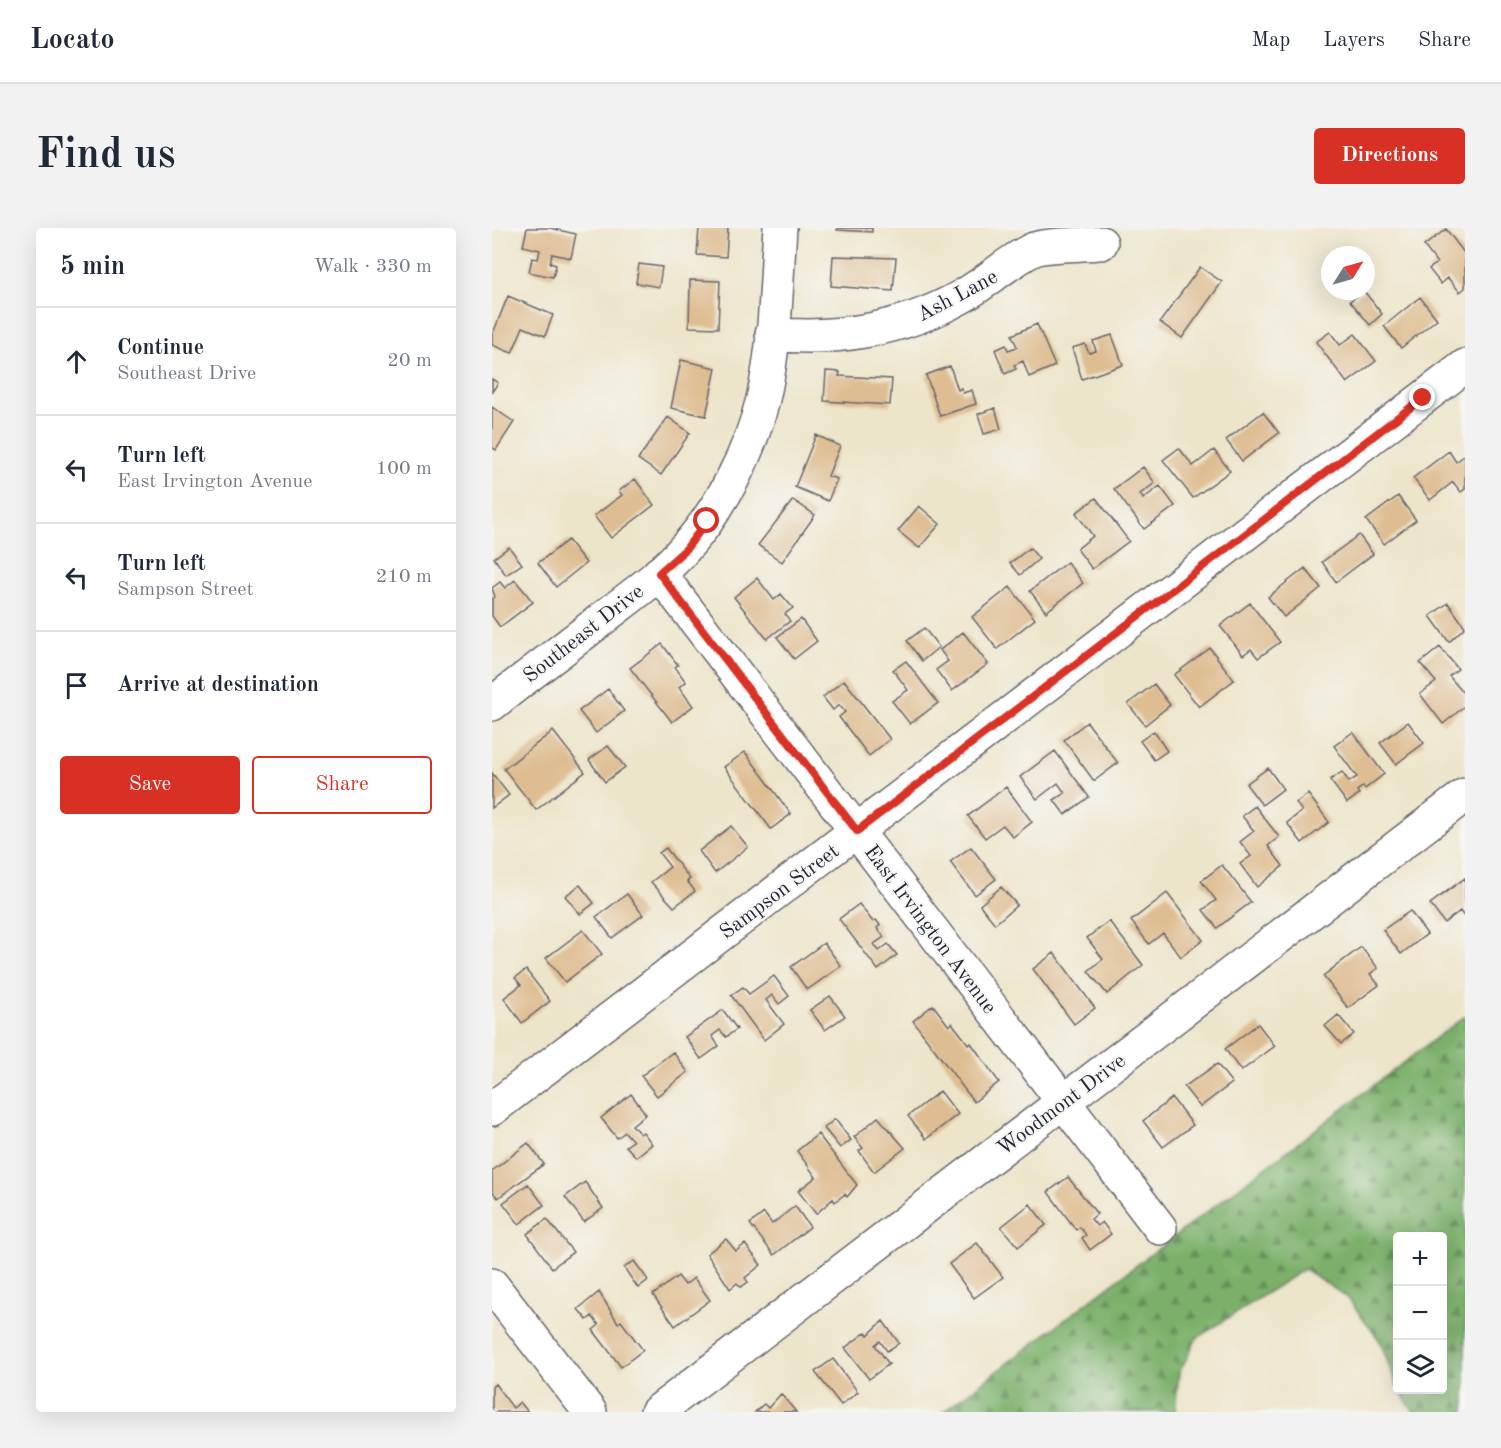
<!DOCTYPE html>
<html lang="en">
<head>
<meta charset="utf-8">
<style>
	body { margin:0; font-family:"Old Standard TT",serif; background:#f2f2f3; color:#1f2937 }
	.controls { position:absolute; right:18px; bottom:18px; display:grid; overflow:hidden; border-radius:6px; box-shadow:0 6px 24px #0002 }
	.controls button { width:54px; height:54px; display:grid; place-items:center; padding:0; border:0; border-bottom:2px solid #e0e1e3; background:#fff; color:#1f2937; font:30px sans-serif }
	.compass { position:absolute; left:829px; top:18px; width:54px; height:54px; border-radius:50%; background:#fff; box-shadow:0 6px 24px #0002; rotate:53deg }
	.stop { position:absolute; width:18px; height:18px; margin:-14px; border:4px solid #d93025; border-radius:50%; background:#fff }
	.stop.end { background:#d93025; border-color:#fff; box-shadow:0 2px 6px #0008 }
	.list { margin:0; padding:0; list-style:none }
	h2 { display:flex; justify-content:space-between; align-items:center; height:78px; margin:0; padding:0 24px; font-size:26px }
	h2 small { font-size:20px; font-weight:400; color:#747a83 }
	.list li { display:grid; grid-template-columns:39px 1fr auto; gap:18px; align-items:center; box-sizing:border-box; height:108px; padding:0 24px; border-top:2px solid #e0e1e3 }
	.list b { display:block; font-size:22px; white-space:nowrap }
	.list p { margin:0; font-size:20px; white-space:nowrap; color:#747a83 }
	.list em { font-size:20px; font-style:normal; color:#747a83 }
	.actions { display:flex; gap:12px; padding:18px 24px }
	.actions a { flex:1; padding:14px 0; border:2px solid #d93025; border-radius:6px; text-align:center; font-size:21px; color:#d93025 }
	.actions .main { background:#d93025; color:#fff }
	.icon { flex:none; width:33px; height:33px; fill:none; stroke:currentColor; stroke-width:2; stroke-linecap:round; stroke-linejoin:round }
	.map { position:relative; flex:none; width:973px; height:1184px; overflow:hidden; border-radius:6px }
	header { display:flex; align-items:center; gap:36px; box-sizing:border-box; height:84px; padding:0 30px; background:#fff; border-bottom:2px solid #e0e1e3 }
	header strong { font-size:28px }
	nav { display:flex; gap:33px; margin-inline-start:auto; font-size:21px }
	.intro { display:flex; align-items:center; justify-content:space-between; box-sizing:border-box; height:144px; padding:0 36px }
	h1 { margin:0; font-size:42px }
	.button { padding:15px 27px; border-radius:6px; background:#d93025; color:#fff; font-size:21px; font-weight:700 }
	main { display:flex; gap:36px; padding:0 36px }
	aside { flex:1; background:#fff; border-radius:6px; box-shadow:0 6px 24px #0002 }
	.map>svg:first-child { display:block }
	.forest { fill:url(#forest-firs); stroke:#4f6953; stroke-width:1.5 }
	.building { fill:#debd92 }
	.lines { fill:none; stroke-linecap:round; stroke-linejoin:round }
	.minor-casing { stroke:#69666d; stroke-width:36 }
	.minor { stroke:#fff; stroke-width:33 }
	.route { stroke:#d93025; stroke-width:8 }
	.labels { text-anchor:middle; stroke-width:4.5; stroke-linejoin:round; paint-order:stroke }
	.street-label { font-size:21px; fill:#22223b; stroke:#f6f6f2 }
</style>
</head>
<body>
<header>
<strong>Locato</strong>
<nav><a>Map</a><a>Layers</a><a>Share</a></nav>
</header>
<div class="intro"><h1>Find us</h1><a class="button">Directions</a></div>
<main>
<aside>
<h2>5 min<small>Walk · 330 m</small></h2>
<ul class="list">
<li><svg class="icon" aria-label="ahead" viewBox="0 0 24 24"><path d="M12 20V5M6 11l6-6 6 6"/></svg><div><b>Continue</b><p>Southeast Drive</p></div><em>20 m</em></li>
<li><svg class="icon" aria-label="left" viewBox="0 0 24 24"><path d="M17 20v-9H6M10 6l-5 5 5 5"/></svg><div><b>Turn left</b><p>East Irvington Avenue</p></div><em>100 m</em></li>
<li><svg class="icon" aria-label="left" viewBox="0 0 24 24"><path d="M17 20v-9H6M10 6l-5 5 5 5"/></svg><div><b>Turn left</b><p>Sampson Street</p></div><em>210 m</em></li>
<li><svg class="icon" aria-label="arrive" viewBox="0 0 24 24"><path d="M6 21V4h12l-3 4 3 4H6"/></svg><div><b>Arrive at destination</b></div></li>
</ul>
<div class="actions"><a class="main">Save</a><a>Share</a></div>
</aside>
<div class="map">
<svg width="973" height="1184" viewBox="0 0 973 1184">
	<defs>
		<pattern id="forest-firs" width="22" height="20" patternUnits="userSpaceOnUse" patternTransform="scale(1.5)"><rect width="22" height="20" fill="#7cb06b"/><path d="M5 1l3.5 6h-7zM16 11l3.5 6h-7z" fill="#658f59"/></pattern>
	</defs>
	<rect width="100%" height="100%" fill="#f6f6f2"/>
	<filter id="ink" filterUnits="userSpaceOnUse"><feTurbulence type="fractalNoise" baseFrequency=".0167" numOctaves="2"/><feDisplacementMap in="SourceGraphic" scale="12" xChannelSelector="R" yChannelSelector="G"/><feConvolveMatrix kernelMatrix="1 2 1 2 8 2 1 2 1" color-interpolation-filters="sRGB"/></filter>
	<filter id="wash" filterUnits="userSpaceOnUse"><feTurbulence type="fractalNoise" baseFrequency=".008" numOctaves="4" result="noise"/><feDisplacementMap in="SourceGraphic" scale="24" xChannelSelector="R" yChannelSelector="G"/><feGaussianBlur stdDeviation="1.35" result="paint"/><feColorMatrix in="noise" values="0 0 0 0 0 0 0 0 0 0 0 0 0 0 0 0 0 1.4 0 .05"/><feComposite in="paint" operator="in"/></filter>
	<g filter="url(#wash)">
		<rect width="100%" height="100%" fill="#ede5ca"/>
		<path class="forest" d="M973,788V1184H922L907,1162H950V1008H906L905,1159L888,1113L855,1069L812,1041L705,1110L687,1145L683,1184H451Z"/>
		<g id="blocks">
			<path class="building" d="M35,0H58L84,6L79,30L60,26L58,35L64,37L61,49L37,44L40,30L46,31L48,22L31,18Z
				M207,0H236L234,29L205,27Z
				M345,0H380V4L345,2Z
				M954,1L973,26V60L968,64L956,50L949,56L937,41L945,35L932,18Z
				M341,28L404,30L401,63L339,58Z
				M147,36L170,39L167,59L144,55Z
				M708,39L730,54L690,110L668,94Z
				M198,52L228,53L226,100L197,99Z
				M872,63L890,86L878,97L858,73Z
				M16,68L61,87L53,108L31,99L20,125L0,117V108Z
				M928,69L945,91L909,120L892,98Z
				M545,96L563,138L537,149L531,133L522,137L524,141L513,146L503,122L514,117L516,122L525,119L520,107Z
				M838,104L848,117L863,106L884,133L855,155L824,114Z
				M620,107L631,137L590,151L580,120L593,116L597,125L604,123L601,113Z
				M189,132L224,140L214,188L179,180Z
				M458,138L466,162L469,160L471,165L480,162L484,176L448,188L434,147Z
				M334,143L348,144L347,148L400,151L398,177L332,173Z
				M0,151L6,155L0,164Z
				M0,179L22,194L4,222L0,219Z
				M503,180L509,201L492,206L486,186Z
				M771,184L787,205L750,233L734,212Z
				M176,189L198,205L169,247L146,231Z
				M324,207L348,218L336,248L345,251L336,273L303,259Z
				M687,220L701,238L722,222L738,243L701,270L671,232Z
				M957,223L964,234L973,227V261L969,264L961,254L938,272L921,250Z
				M651,239L663,255L648,266L651,271L668,258L683,278L652,301L622,261Z
				M143,251L162,277L119,310L102,288L130,267L127,263Z
				M906,268L924,292L892,316L874,292Z
				M604,270L637,313L600,341L585,321L601,308L584,285Z
				M301,272L323,287L290,334L266,317Z
				M427,278L448,296L427,320L406,303Z
				M867,307L881,326L844,354L830,334Z
				M76,312L94,335L64,359L46,335Z
				M17,319L30,336L14,347L2,330Z
				M538,320L547,331L528,347L518,335Z
				M575,334L591,355L554,384L538,363Z
				M813,340L829,360L792,389L776,369Z
				M265,350L282,372L289,366L301,380L293,386L298,393L275,411L242,369Z
				M23,352L41,374L8,399L0,388V371L3,369L0,360L8,354L13,360Z
				M518,359L543,391L505,421L480,389Z
				M758,375L788,414L766,430L759,421L751,427L728,398Z
				M956,375L973,399L957,414L938,388Z
				M309,391L325,413L302,431L285,409Z
				M432,400L447,419L430,433L415,413Z
				M471,404L496,436L460,463L444,442L456,433L448,422Z
				M170,416L186,437L183,439L194,454L187,459L201,478L180,494L138,440Z
				M948,419L966,441L957,448L973,467V478L951,496L928,466L944,454L928,435Z
				M718,420L742,452L707,479L682,447Z
				M414,433L446,475L418,496L400,473L416,462L401,442Z
				M352,452L398,511L377,528L347,489L353,484L347,477L341,482L331,469Z
				M662,456L678,477L653,497L636,476Z
				M116,461L132,483L104,505L87,483Z
				M595,494L626,535L602,553L572,512Z
				M916,494L932,515L904,536L888,515Z
				M61,503L93,544L44,582L12,541Z
				M662,503L675,523L662,532L648,513Z
				M861,504L892,546L873,561L871,558L865,563L867,566L855,575L838,552L850,544L857,554L865,549L842,518Z
				M116,518L133,539L113,554L97,532Z
				M563,523L597,569L573,587L562,572L573,565L566,555L545,571L528,549Z
				M253,524L299,586L279,601L232,539Z
				M776,540L791,561L770,577L754,556Z
				M0,545L17,567L0,580Z
				M514,559L540,594L521,609L511,597L493,610L476,588Z
				M816,566L837,594L810,615L795,595L810,583L804,575Z
				M763,578L787,609L776,618L791,638L765,659L748,636L759,628L748,614L762,603L750,588Z
				M239,598L256,619L223,645L207,623Z
				M479,619L504,651L483,667L458,634Z
				M174,620L198,651L195,653L203,663L182,679L159,654L178,639L167,625Z
				M730,637L759,674L725,700L711,682L724,672L709,653Z
				M973,650V690L968,683L952,695L938,676Z
				M88,657L102,675L88,686L73,668Z
				M509,659L525,677L503,696L488,677Z
				M675,665L711,712L689,729L671,705L657,716L639,693Z
				M135,666L151,687L120,710L104,689Z
				M367,676L381,694L384,692L388,697L385,700L392,709L382,716L387,723L396,716L405,727L386,742L347,691Z
				M918,683L935,706L909,726L891,702Z
				M617,693L651,737L615,766L596,743L611,731L595,710Z
				M91,702L110,726L73,754L54,730Z
				M332,715L349,738L315,762L299,739Z
				M869,719L886,740L878,746L887,757L856,780L831,748Z
				M562,725L603,780L582,796L541,741Z
				M34,742L58,773L30,795L12,770L29,757L23,750Z
				M282,748L297,768L287,776L280,767L274,772L292,796L272,812L239,767L251,759L257,766Z
				M338,768L353,788L333,802L318,782Z
				M441,777L457,798L460,795L477,817L479,815L507,854L482,874L421,793Z
				M231,782L245,801L234,809L228,802L220,808L227,818L209,831L193,809Z
				M846,787L862,806L849,816L833,798Z
				M766,796L783,818L749,843L733,821Z
				M181,824L196,844L165,868L149,848Z
				M725,836L740,855L708,879L692,859Z
				M448,863L466,886L434,911L416,888Z
				M139,866L154,886L140,897L148,906L151,904L160,916L144,929L134,918L141,913L133,904L125,910L109,890Z
				M680,870L701,897L671,919L651,893Z
				M386,889L413,920L382,944L367,923L371,920L362,909Z
				M343,891L359,912L348,920L332,900Z
				M326,906L365,957L355,969L353,966L343,974L341,971L324,986L306,963L324,949L305,923Z
				M36,915L52,936L6,970L0,963V943Z
				M576,949L605,986L599,991L605,998L610,994L619,1006L598,1022L590,1010L594,1007L588,999L584,1002L556,964Z
				M93,954L111,980L92,994L73,969Z
				M36,956L52,977L27,996L11,975Z
				M538,976L554,997L526,1019L509,999Z
				M303,978L318,999L282,1027L258,996L272,985L280,996Z
				M55,991L81,1024L60,1040L35,1006Z
				M234,1011L244,1023L253,1016L269,1037L253,1050L256,1054L249,1059L245,1055L238,1061L215,1026Z
				M485,1015L511,1049L482,1070L457,1036Z
				M142,1033L156,1052L146,1060L132,1040Z
				M186,1048L193,1057L202,1050L218,1072L183,1098L161,1067Z
				M107,1064L126,1095L129,1093L151,1122L129,1139L101,1102L107,1097L100,1088L95,1092L86,1081Z
				M391,1093L407,1115L395,1123L388,1113L383,1117L397,1136L377,1151L353,1120L374,1104L376,1107Z
				M341,1131L366,1164L349,1177L323,1144Z
				M3,1156L21,1180L28,1174L36,1184H0V1159Z
				M289,1166L304,1184H263L272,1176L276,1180Z"/>
		</g>
	</g>
	<g filter="url(#ink)">
		<use href="#blocks" fill-opacity="0" stroke="#69666d" stroke-width="1.5"/>
		<g class="lines">
			<defs>
				<path id="minor" d="M280,106C343,113 411,101 467,70C492,57 515,34 540,22C552,16 593,17 609,15
					M167,345L668,1000
					M0,476C38,446 77,417 115,387C142,366 172,345 194,319C230,279 258,224 271,171C284,116 284,56 288,0
					M0,881L973,138
					M0,1057L98,1184
					M165,1184L973,567"/>
			</defs>
			<use href="#minor" class="minor-casing"/>
			<use href="#minor" class="minor"/>
		</g>
	</g>
	<g class="lines" filter="url(#ink)">
		<path class="route" d="M215,293L194,321L167,345L365,603L931,170"/>
	</g>
	<g class="labels">
		<g class="street-label">
			<text transform="translate(465 67) rotate(-28)" y="7">Ash Lane</text>
			<text transform="translate(91 405) rotate(-38)" y="7">Southeast Drive</text>
			<text transform="translate(287 663) rotate(-37)" y="7">Sampson Street</text>
			<text transform="translate(439 701) rotate(53)" y="7">East Irvington Avenue</text>
			<text transform="translate(569 876) rotate(-37)" y="7">Woodmont Drive</text>
		</g>
	</g>
</svg>
<div class="controls">
<button>+</button>
<button>−</button>
<button><svg class="icon" aria-label="layers" viewBox="0 0 24 24"><path d="M12 4l9 5-9 5-9-5zM3 14l9 5 9-5"/></svg></button>
</div>
<svg class="compass" viewBox="-18 -18 36 36"><path d="M0-13l5 13h-10z" fill="#e53935"/><path d="M0 13l5-13h-10z" fill="#747a83"/></svg>
<div class="stop" style="left:215px;top:293px"></div>
<div class="stop end" style="left:931px;top:170px"></div>
</div>
</main>
</body>
</html>
